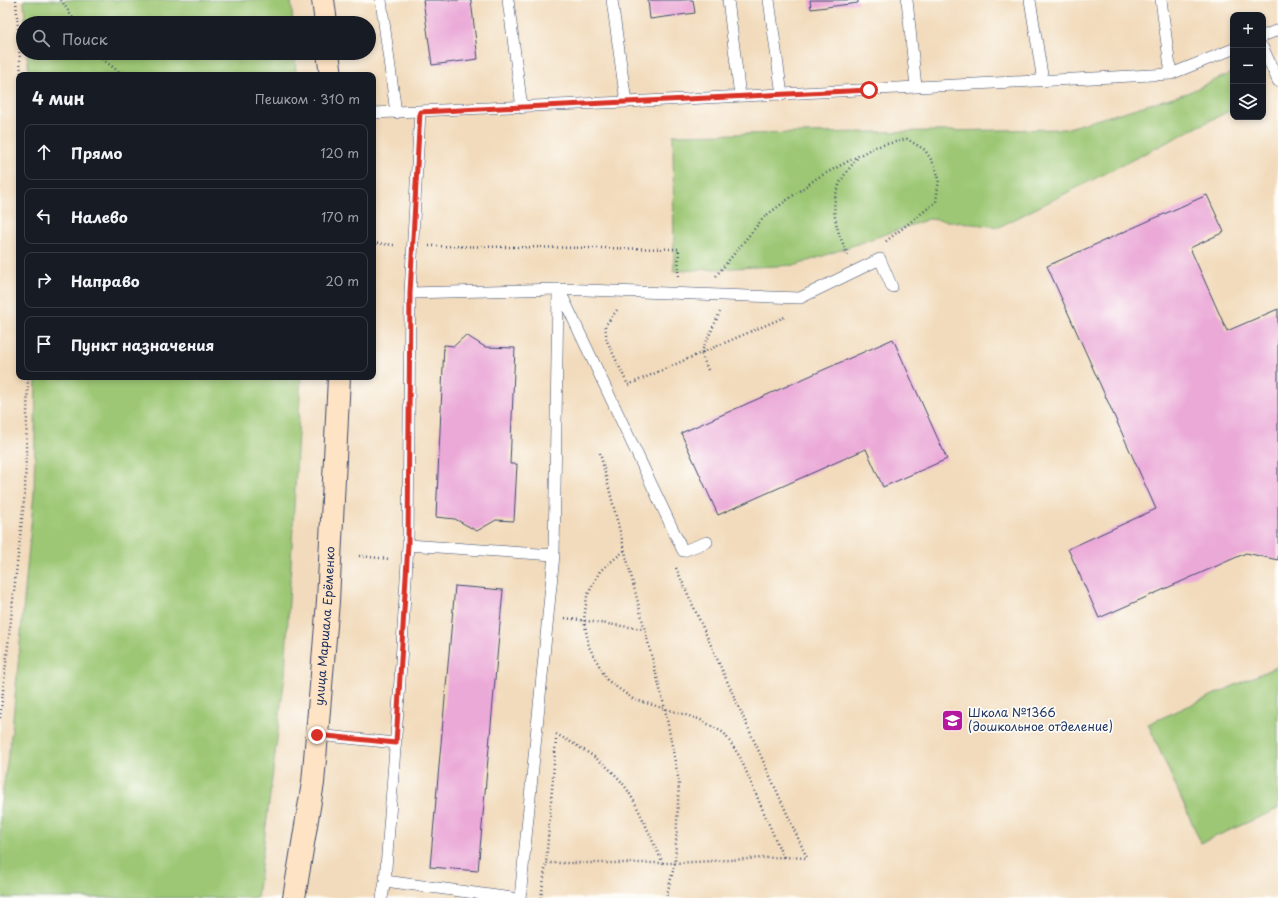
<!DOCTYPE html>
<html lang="ru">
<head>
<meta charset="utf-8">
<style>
	body { margin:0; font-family:"Playpen Sans",sans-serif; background:#20242c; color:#f1f3f6 }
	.controls { position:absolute; right:12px; top:12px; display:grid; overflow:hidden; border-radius:8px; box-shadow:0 2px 6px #0003 }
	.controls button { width:36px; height:36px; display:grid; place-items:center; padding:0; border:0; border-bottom:1px solid #363941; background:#171b24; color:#f1f3f6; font:20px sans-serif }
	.stop { position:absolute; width:12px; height:12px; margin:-9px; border:3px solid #d93025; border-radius:50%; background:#fff }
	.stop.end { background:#d93025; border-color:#fff; box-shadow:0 1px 4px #0008 }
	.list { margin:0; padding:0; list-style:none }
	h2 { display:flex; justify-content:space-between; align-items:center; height:52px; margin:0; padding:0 16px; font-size:17px }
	h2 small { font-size:13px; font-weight:400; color:#9ea1a6 }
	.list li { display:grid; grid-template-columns:26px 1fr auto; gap:12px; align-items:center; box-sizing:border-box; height:56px; margin:0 8px 8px; padding:0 8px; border:1px solid #363941; border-radius:8px }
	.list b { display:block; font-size:15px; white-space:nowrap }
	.list em { font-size:13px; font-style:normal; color:#9ea1a6 }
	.icon { flex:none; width:22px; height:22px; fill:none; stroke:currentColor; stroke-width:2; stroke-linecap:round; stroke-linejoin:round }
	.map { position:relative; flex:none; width:1278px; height:898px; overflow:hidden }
	.search { position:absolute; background:#171b24; box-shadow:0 2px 6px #0003; left:16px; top:16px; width:360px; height:44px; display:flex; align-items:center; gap:10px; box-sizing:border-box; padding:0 14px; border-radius:22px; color:#9ea1a6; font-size:15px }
	.panel { position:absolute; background:#171b24; box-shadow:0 2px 6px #0003; left:16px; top:72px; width:360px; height:308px; border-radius:8px }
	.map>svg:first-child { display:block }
	.green { fill:#9dc774; stroke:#5c7b69 }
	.building { fill:#eba9d8 }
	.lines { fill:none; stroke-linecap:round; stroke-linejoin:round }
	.lane-casing { stroke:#3b496c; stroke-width:12 }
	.secondary-casing { stroke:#3b496c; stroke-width:24 }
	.path { stroke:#3b496c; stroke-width:2.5; stroke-dasharray:1 3; stroke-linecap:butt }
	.lane { stroke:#fff; stroke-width:11 }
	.secondary { stroke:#fee4c5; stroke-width:22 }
	.route { stroke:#d93025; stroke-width:5 }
	.labels { text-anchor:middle; stroke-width:3.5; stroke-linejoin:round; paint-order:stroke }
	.street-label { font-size:12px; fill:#1b2f5e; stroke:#fdfcf7 }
	.poi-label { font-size:12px; fill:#1b2f5e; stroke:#fdfcf7; text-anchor:start }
</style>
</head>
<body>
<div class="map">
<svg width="1278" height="898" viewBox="0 0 1278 898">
	<rect width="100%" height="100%" fill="#fdfcf7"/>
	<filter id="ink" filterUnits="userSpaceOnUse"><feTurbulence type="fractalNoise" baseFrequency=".025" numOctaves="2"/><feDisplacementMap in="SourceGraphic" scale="8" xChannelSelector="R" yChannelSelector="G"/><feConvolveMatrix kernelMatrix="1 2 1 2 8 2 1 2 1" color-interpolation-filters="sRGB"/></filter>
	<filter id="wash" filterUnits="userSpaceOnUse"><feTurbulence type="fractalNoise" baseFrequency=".012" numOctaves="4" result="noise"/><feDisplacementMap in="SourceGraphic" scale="16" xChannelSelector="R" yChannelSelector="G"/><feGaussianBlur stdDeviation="0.9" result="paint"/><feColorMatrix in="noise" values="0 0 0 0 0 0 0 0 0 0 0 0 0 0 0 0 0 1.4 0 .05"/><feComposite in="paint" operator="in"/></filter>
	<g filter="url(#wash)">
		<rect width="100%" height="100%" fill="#f2dbbc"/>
		<path class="green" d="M24,0H291L293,23H25Z
			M27,53H295L296,75H29Z
			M1233,72V109L999,227L929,219L797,265L674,271L673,135L1065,129L1187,93Z
			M36,377H301L285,675L257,898H0V809L12,729L34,493Z
			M1278,666V809L1201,843L1148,724Z"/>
		<g id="blocks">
			<path class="building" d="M423,0H471L478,59L432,65Z
				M648,0H693L695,13L650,19Z
				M810,0H858V3L811,9Z
				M1207,195L1224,232L1190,248L1227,331L1278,309V560L1246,553L1099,618L1068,549L1156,509L1047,266Z
				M466,335L485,347L515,348L510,464H517L514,521L496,520L477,531L455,519L436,517L444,345L454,346Z
				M893,339L947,459L883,487L866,449L718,515L681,433Z
				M455,586L503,590L478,871L430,867Z"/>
		</g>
	</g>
	<g filter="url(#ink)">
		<use href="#blocks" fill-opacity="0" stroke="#3b496c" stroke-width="1"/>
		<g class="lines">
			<defs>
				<path id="lane" d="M381,0L396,113
					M508,0L522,108
					M612,0L626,102
					M728,0L740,96
					M769,0L782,95
					M907,0L916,87
					M1030,0L1043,81
					M1161,0L1171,74
					M1263,36L1278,30
					M1263,48L1278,81
					M420,112L410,293L408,545L554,555L520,898
					M373,113L626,102L1171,74L1233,49
					M559,289L683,551L707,542
					M410,293L559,289L800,298L880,259L892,287
					M554,555L558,292
					M317,735L396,743
					M385,881L512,898
					M382,898L385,881L399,696L408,545"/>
				<g id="secondary">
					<path d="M323,0L326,23"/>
					<path d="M328,53L331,75"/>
					<path id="s1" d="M294,898L313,783L328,601L339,377"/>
				</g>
			</defs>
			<use href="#lane" class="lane-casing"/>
			<use href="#secondary" class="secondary-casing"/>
			<path class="path" d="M16,0L21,75
				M61,0L76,23
				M97,53L101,58L123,75
				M373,243L394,245
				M429,246L679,249L678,276
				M848,255C837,231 828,209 840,183C844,174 852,165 858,157
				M716,276L764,217L817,178L875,147L907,139L925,150L935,166L939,179L936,202L885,242
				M617,310L605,326L607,341L628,385L701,353L720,312
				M708,370L701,353L787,316
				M600,453L665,709L679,782L675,863L666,898
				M359,556L390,559
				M676,568L807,858L783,857
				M565,618L643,629
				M0,718L25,492L28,377
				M556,734C584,749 615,767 631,796C643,817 652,841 663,863
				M556,740L546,863H675L783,857L740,757L724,733L699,719L633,699L607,680L589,647L584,620L587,596L600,571L624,551
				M541,898L546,863"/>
			<use href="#lane" class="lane"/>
			<use href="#secondary" class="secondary"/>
		</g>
	</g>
	<g class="lines" filter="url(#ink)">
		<path class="route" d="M317,735L396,743L408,544L410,293L420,112L869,90"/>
	</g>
	<defs>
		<symbol id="school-square" viewBox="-11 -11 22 22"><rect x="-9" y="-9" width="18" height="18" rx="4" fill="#b5179e" stroke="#fdfcf7"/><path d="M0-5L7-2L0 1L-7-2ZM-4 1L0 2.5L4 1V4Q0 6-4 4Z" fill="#fff"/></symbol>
	</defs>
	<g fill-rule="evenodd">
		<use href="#school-square" x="940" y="708" width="25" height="25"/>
	</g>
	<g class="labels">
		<g class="street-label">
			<text dy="4" stroke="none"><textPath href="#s1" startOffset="274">улица Маршала Ерёменко</textPath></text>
		</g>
		<g class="poi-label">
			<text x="968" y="717">Школа №1366<tspan x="968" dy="14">(дошкольное отделение)</tspan></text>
		</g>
	</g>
</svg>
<div class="controls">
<button>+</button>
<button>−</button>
<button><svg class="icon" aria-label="layers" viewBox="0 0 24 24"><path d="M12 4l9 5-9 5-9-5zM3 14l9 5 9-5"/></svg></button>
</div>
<div class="stop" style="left:869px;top:90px"></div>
<div class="stop end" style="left:317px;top:735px"></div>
<div class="search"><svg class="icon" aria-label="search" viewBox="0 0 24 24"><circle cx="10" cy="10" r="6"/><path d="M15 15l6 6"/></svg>Поиск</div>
<section class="panel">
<h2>4 мин<small>Пешком · 310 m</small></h2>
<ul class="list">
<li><svg class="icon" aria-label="ahead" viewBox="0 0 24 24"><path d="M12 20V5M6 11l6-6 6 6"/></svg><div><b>Прямо</b></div><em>120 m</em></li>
<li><svg class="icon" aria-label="left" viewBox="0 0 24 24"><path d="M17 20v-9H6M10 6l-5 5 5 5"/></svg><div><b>Налево</b></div><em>170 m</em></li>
<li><svg class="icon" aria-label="right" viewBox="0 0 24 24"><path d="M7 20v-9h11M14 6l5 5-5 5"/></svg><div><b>Направо</b></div><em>20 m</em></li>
<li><svg class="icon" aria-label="arrive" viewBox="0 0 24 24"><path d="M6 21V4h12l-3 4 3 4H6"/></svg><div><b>Пункт назначения</b></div></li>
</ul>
</section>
</div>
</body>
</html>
